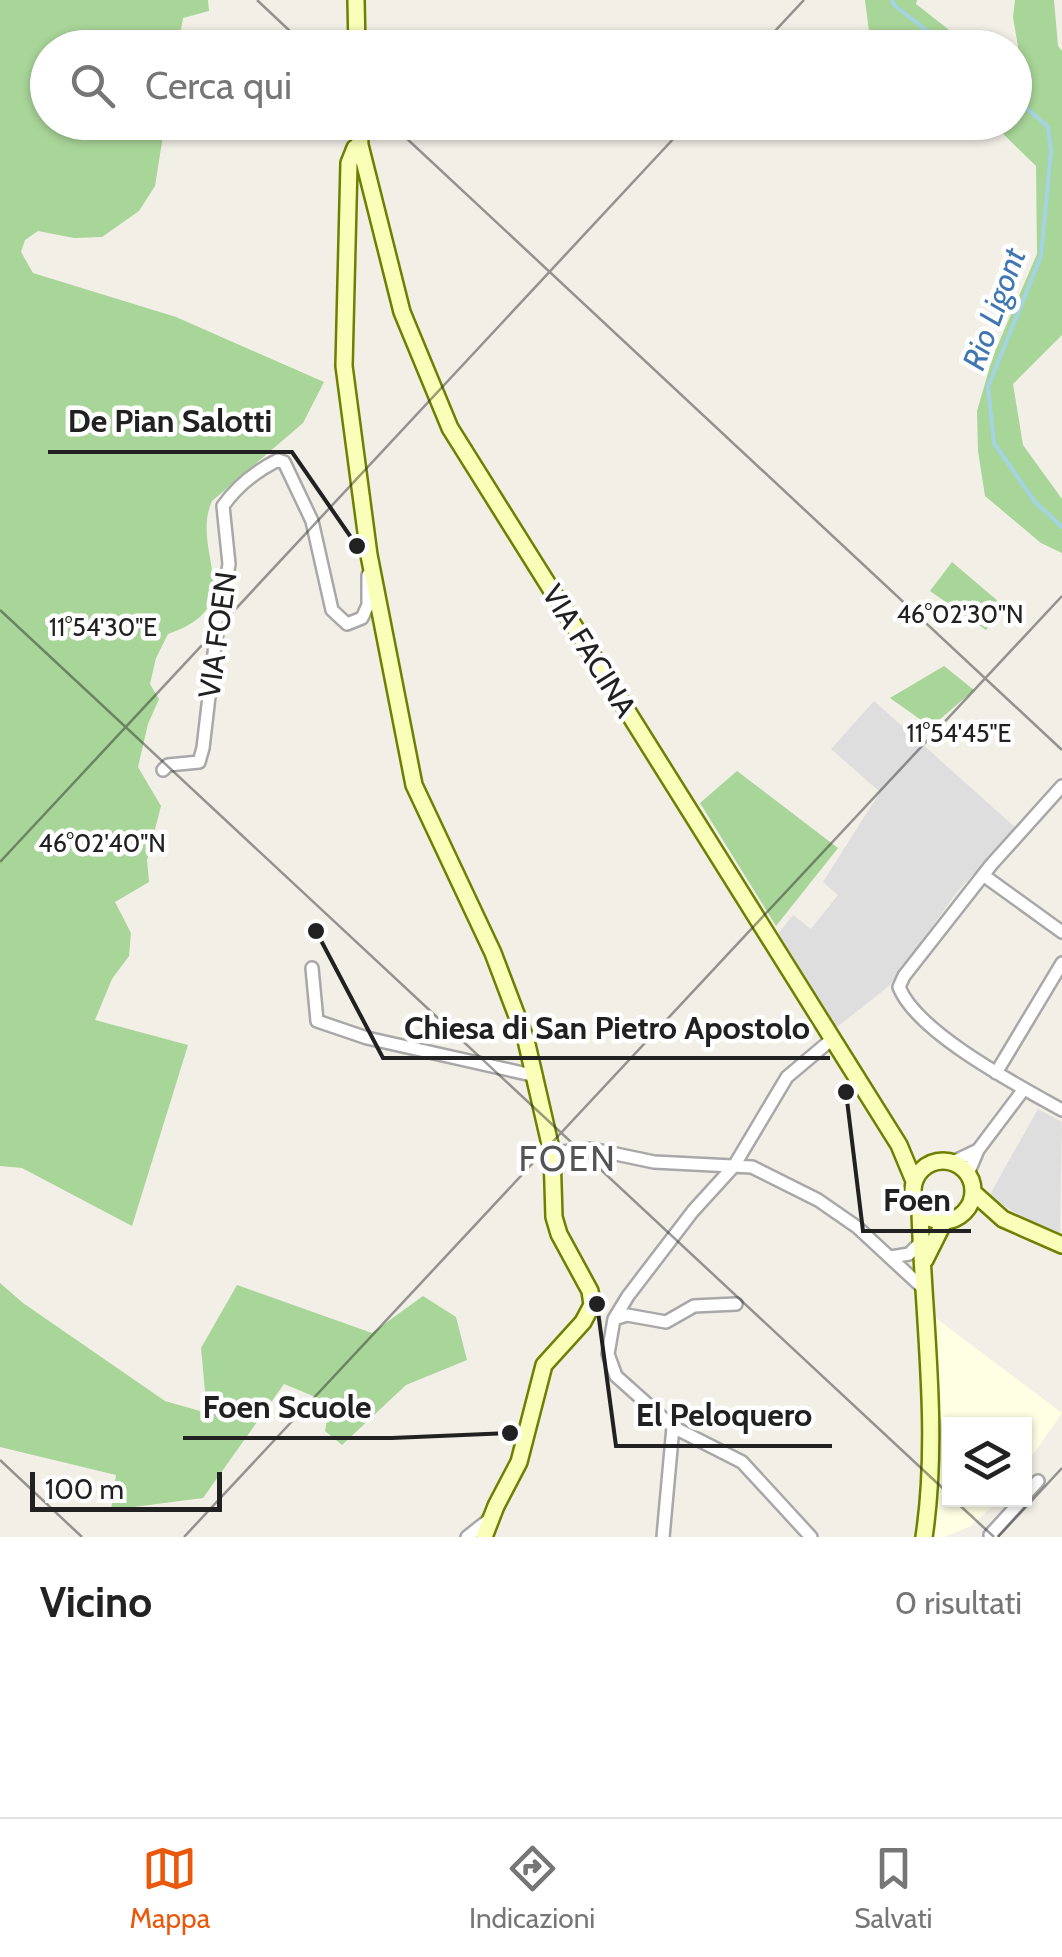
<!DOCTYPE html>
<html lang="it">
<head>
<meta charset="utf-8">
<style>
	body { margin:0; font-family:Cabin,sans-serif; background:#f6f6f6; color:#222 }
	.controls { position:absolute; right:30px; bottom:30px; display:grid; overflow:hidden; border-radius:0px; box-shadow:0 2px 8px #0004 }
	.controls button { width:90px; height:90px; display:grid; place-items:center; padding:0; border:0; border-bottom:2px solid #e0e0e0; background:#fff; color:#222; font:50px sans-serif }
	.scale { position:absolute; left:30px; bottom:25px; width:192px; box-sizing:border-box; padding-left:10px; border:5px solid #212121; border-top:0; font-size:28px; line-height:35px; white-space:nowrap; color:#212121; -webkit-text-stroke:8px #fff; paint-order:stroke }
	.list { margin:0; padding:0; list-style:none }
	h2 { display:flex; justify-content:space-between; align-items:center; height:130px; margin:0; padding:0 40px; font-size:42px }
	h2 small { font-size:32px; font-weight:400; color:#767676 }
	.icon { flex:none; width:55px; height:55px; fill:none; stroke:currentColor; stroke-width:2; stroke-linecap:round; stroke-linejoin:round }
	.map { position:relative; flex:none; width:1062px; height:1537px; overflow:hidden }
	.search { position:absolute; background:#fff; box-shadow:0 2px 8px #0004; left:30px; right:30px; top:30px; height:110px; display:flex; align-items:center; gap:25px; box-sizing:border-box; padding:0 35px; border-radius:55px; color:#767676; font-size:38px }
	.sheet { height:280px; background:#fff }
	nav { display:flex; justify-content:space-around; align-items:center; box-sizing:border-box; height:140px; border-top:2px solid #e0e0e0; background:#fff; font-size:28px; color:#767676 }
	nav a { display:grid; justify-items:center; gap:5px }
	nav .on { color:#ea580c }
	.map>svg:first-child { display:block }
	.residential { fill:#dfdede }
	.education { fill:#feffe3 }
	.forest { fill:#a8d598 }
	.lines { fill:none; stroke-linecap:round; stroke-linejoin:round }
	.stream { stroke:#a4d3e3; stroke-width:4 }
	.street-casing { stroke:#a8a8a8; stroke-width:16 }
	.secondary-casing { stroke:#6e8000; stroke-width:20 }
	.street { stroke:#fff; stroke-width:11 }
	.secondary { stroke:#f9ffb8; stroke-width:15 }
	.ticks { fill:none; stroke:#212121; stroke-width:2.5; stroke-opacity:0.45 }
	.labels { text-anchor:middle; stroke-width:9; stroke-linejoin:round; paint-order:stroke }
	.street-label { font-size:30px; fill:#212121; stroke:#fff }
	.water-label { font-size:32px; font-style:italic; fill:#4076b2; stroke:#fff }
	.quarter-label { font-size:35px; letter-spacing:2.5px; fill:#545454; stroke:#fff }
	.ticks-label { font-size:25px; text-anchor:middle; fill:#212121; stroke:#fff; stroke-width:9; stroke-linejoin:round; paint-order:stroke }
	.leader { fill:none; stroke:#212121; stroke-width:4 }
	.callout-dot { fill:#212121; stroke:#fff; stroke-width:4 }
	.callout-label { font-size:32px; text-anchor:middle; font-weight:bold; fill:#212121; stroke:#fff; stroke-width:9; stroke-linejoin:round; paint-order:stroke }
</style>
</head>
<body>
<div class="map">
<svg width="1062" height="1537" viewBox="0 0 1062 1537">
	<rect width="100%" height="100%" fill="#f2efe7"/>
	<path class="residential" d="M874,701L1016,828L957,892L889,986L827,1035L774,939L793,915L811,929L838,895L823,882L880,792L831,749Z
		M1038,1109L1062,1122L1060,1233L1020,1216L989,1196Z"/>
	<path class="education" d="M933,1316L1062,1413L1035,1452L1025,1461L1024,1424H950V1500H999L971,1526L945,1537H928Z"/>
	<path class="forest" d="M0,0H208L209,11L183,18L178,47L48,48V122L165,123L155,186L139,211L102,237L74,238L38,231L25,240L21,252L33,273L176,317L324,382L303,423L212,501C189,553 252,606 168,634L156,658L150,684L159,699L148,724L138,767L161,806L147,860L149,882L115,902L131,933L129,956L112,979L95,1020L188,1045L132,1226L22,1168L0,1166Z
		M865,0H917L916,4L971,47H871Z
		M1015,0H1054L1058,46L1062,51V335L1013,384L1023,445L1062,499V553L1041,543L985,496L978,451L977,411L993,356L1037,254L1036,166L992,123L1014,122L1015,70H1022L1013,17Z
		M952,562L1005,607L986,630L930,591Z
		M944,666L974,690L931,727L890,698Z
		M737,771L838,848L776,926L700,803Z
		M0,1283L23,1303L165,1401L207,1413L201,1348L237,1285L372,1333L423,1296L456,1317L467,1360L406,1385L342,1445L325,1431L330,1403L284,1384L203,1498L111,1510L116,1475L0,1447Z"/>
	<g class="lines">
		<path class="stream" d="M892,0L894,5L949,48
			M1014,97L1048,127L1051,151L1041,256L988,387L994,443L1035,502L1062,527"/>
		<defs>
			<path id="street" d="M163,770L168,765L199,762L203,748L215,645L229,564L223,506C237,486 256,471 278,460L284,462L312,521L332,610L347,624L362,618L368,605V575
				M1062,786L991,865L904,976L899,987C917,1033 1019,1086 1062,1110
				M983,875L1062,932
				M312,968L317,1021L367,1038L536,1076
				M996,1073L1062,963
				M552,1153L592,1149L654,1162L752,1167L818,1200L857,1227L924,1289
				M953,1162L978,1150
				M968,1174L978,1150L1024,1089
				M891,1257L909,1254L921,1242
				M614,1319L627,1315L666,1322L694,1306L736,1304
				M1024,1496L1038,1481
				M467,1537L491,1518
				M663,1537L673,1427
				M811,1537L742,1462L673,1427L616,1376L608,1354L614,1319L628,1296L693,1211L734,1166L787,1077L831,1040
				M992,1537L990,1535L1022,1500"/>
			<path id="secondary" d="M356,0L357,48
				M359,122L360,145L402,312L450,428L899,1145L914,1181
				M360,145L355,148L349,163L344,366L369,555L414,785L493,953L526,1040L552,1153L554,1217L559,1234L590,1291L592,1305L583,1322L544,1365L519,1462L496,1506L484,1537
				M913 1191a30 30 0 1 1 60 0a30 30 0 1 1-60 0Z
				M974,1193L1003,1219L1062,1245
				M920,1211C923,1317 940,1432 924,1537
				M925,1260L944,1222"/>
		</defs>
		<use href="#street" class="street-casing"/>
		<use href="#secondary" class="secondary-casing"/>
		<use href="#street" class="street"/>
		<use href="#secondary" class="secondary"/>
	</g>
	<path class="ticks" d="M257,0L308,48M759,48L804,0M389,122L1062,750M0,610L950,1495M0,862L689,122M0,1460L82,1537M954,1500L994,1537M184,1537L1062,596M998,1537L1062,1468"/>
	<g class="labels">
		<g class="street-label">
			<text transform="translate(218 635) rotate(-82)" y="10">VIA FOEN</text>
			<text transform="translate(589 651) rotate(58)" y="10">VIA FACINA</text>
		</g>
		<g class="water-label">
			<text transform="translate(994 309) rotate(-70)" y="11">Rio Ligont</text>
		</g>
		<g class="quarter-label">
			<text x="568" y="1171">FOEN</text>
		</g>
	</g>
	<g class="ticks-label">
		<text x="960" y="623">46°02'30"N</text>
		<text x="103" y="636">11°54'30"E</text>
		<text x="959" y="742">11°54'45"E</text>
		<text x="102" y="852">46°02'40"N</text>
	</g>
	<path class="leader" d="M357 546L292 452H48M316 931L383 1058H830M846 1092L863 1231H971M510 1433L392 1438H183M597 1304L616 1446H832"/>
	<g class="callout-dot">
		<circle cx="357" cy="546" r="10"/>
		<circle cx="316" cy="931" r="10"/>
		<circle cx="846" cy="1092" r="10"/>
		<circle cx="510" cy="1433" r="10"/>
		<circle cx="597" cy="1304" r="10"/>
	</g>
	<g class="callout-label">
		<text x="170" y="432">De Pian Salotti</text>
		<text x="607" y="1039">Chiesa di San Pietro Apostolo</text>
		<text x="917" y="1211">Foen</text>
		<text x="287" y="1418">Foen Scuole</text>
		<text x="724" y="1426">El Peloquero</text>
	</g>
</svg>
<div class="controls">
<button><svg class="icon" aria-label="layers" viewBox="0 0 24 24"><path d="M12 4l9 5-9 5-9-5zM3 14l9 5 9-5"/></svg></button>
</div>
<div class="scale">100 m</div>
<div class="search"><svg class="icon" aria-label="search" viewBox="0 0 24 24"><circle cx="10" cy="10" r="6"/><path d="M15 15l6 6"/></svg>Cerca qui</div>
</div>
<section class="sheet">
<h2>Vicino<small>0 risultati</small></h2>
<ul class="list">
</ul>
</section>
<nav>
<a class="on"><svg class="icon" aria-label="map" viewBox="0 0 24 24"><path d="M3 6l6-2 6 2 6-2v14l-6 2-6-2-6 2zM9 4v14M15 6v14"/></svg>Mappa</a>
<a><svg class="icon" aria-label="directions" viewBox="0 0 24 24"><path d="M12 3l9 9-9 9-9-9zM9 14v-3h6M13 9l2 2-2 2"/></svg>Indicazioni</a>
<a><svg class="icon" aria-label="saved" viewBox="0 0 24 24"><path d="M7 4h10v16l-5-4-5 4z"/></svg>Salvati</a>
</nav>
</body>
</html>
